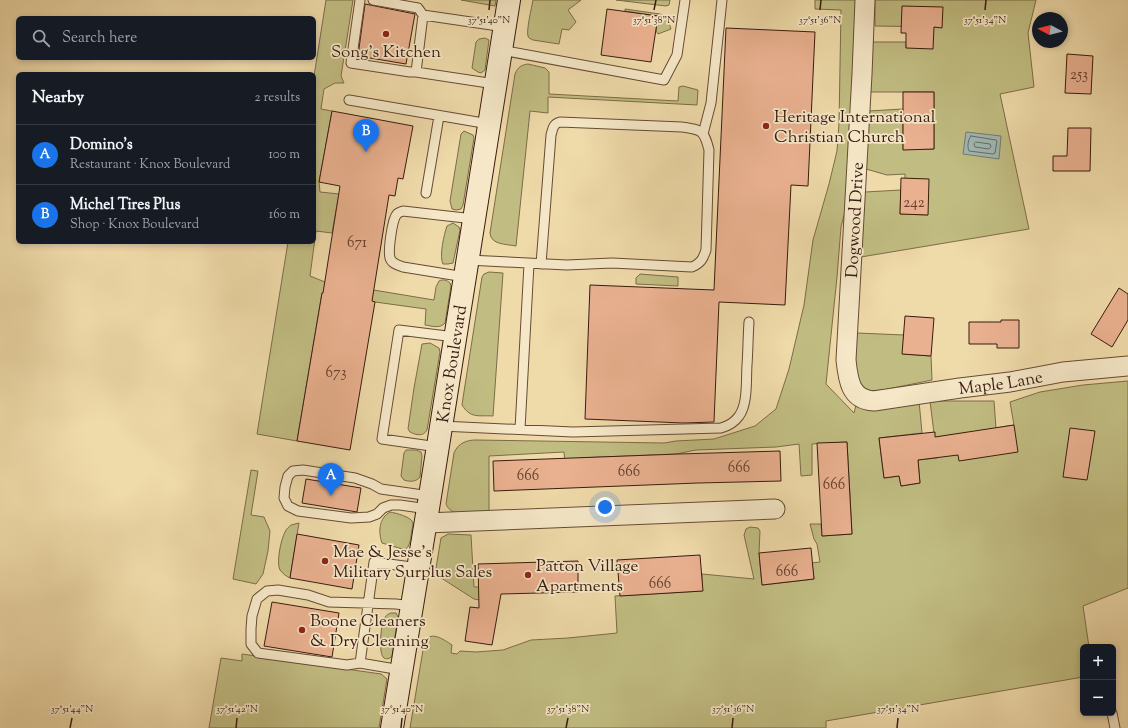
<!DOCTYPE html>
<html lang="en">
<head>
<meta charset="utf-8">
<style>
	body { margin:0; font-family:"Sorts Mill Goudy",serif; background:#20242c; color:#f1f3f6 }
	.controls { position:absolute; right:12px; bottom:12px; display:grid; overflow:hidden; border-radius:6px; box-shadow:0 2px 6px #0003 }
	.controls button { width:36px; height:36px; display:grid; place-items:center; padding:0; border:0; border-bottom:1px solid #363941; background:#171b24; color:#f1f3f6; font:20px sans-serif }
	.compass { position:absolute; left:1032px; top:12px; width:36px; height:36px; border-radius:50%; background:#171b24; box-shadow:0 2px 6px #0003; rotate:277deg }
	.you { position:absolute; left:605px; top:507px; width:14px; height:14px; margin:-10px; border:3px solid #fff; border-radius:50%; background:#1a73e8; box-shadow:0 0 0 6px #1a73e833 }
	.badge { display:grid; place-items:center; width:26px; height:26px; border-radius:50%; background:#1a73e8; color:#fff; font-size:13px; font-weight:700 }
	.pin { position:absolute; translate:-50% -33px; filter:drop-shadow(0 1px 2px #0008) }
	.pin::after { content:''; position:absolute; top:21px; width:14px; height:12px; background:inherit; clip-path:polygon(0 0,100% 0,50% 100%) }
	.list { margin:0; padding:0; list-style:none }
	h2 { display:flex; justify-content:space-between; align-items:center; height:52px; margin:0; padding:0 16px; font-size:17px }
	h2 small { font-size:13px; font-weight:400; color:#9ea1a6 }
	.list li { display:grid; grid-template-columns:26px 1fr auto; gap:12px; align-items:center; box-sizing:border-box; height:60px; padding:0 16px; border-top:1px solid #363941 }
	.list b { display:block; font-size:15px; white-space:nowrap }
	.list p { margin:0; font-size:13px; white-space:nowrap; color:#9ea1a6 }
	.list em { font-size:13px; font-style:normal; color:#9ea1a6 }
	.icon { flex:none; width:22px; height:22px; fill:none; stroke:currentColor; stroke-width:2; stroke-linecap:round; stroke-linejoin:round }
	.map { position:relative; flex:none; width:1128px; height:728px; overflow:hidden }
	.search { position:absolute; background:#171b24; box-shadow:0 2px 6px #0003; left:16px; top:16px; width:300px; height:44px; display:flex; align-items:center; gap:10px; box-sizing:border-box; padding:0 14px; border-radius:6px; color:#9ea1a6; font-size:15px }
	.panel { position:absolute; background:#171b24; box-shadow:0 2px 6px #0003; left:16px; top:72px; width:300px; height:172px; border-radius:6px }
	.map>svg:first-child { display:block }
	.green { fill:#c1bd82; stroke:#7c6c49 }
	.water { fill:#9fb8b4; stroke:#767972 }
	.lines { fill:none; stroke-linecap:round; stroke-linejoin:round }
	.shore { stroke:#6c6a62; stroke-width:1 }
	.building { fill:#eab190; stroke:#381b10 }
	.service-casing { stroke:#664b36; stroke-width:11 }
	.minor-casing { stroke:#664b36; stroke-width:21 }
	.secondary-casing { stroke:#381b10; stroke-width:24 }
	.service { stroke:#f5e7c7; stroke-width:9 }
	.minor { stroke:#f5e7c7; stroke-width:19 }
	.secondary { stroke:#f5e7c7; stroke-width:22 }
	.ticks { fill:none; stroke:#381b10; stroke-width:1.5 }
	.poi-dot { fill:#8f2418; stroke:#f5e7c7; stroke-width:1.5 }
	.labels { text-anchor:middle; stroke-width:3.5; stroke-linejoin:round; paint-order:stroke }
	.number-label { font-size:15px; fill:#644030 }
	.poi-label { font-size:17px; fill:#381b10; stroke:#f5e7c7; text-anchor:start }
	.street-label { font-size:17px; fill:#381b10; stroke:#f5e7c7 }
	.ticks-label { font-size:10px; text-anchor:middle; fill:#381b10; stroke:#f5e7c7; stroke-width:3.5; stroke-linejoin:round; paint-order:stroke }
</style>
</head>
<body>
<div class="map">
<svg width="1128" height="728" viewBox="0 0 1128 728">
	<rect width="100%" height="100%" fill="#efdaa9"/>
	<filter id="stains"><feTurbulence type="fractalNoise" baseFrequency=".005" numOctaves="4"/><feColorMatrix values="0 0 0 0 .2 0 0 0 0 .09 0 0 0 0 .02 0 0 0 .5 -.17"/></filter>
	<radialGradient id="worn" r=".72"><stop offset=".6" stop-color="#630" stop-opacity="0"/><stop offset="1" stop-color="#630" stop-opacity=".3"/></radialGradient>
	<path class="green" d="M326,0H353L341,76L344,83H335L324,89L321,109L332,111L319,182L320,192L339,194L332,233L316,231L310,276L325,282L434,300L436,287L439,281C443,279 447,280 450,283L451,286L445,323C440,329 432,326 425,325L426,309L375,302L322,293L297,441L257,434L288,242H314V76Z
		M461,0H496L495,6Z
		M533,0H581L568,10L576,22L569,30L562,29L559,44L533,40C531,39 528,38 528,36C526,31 532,6 533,0Z
		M616,0H670L669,5L666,6Z
		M815,0H858L848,200L841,227L837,277L826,384L854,413L856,405L919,401L922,433L879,438L884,478L899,476L901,486L920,483L918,460L937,458L930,401H994L996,428L1014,425L1010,402L1040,392L1083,385L1128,381V588L1083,606L1089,647H1083V677L826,721V728H410L424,644C429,629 443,639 452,645L451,653L457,654L460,651L476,652L503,650L531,640L568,638L617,633L615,596L702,591V574L754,579L744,535L746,529L750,527L758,528L760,531L759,553L762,585L814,579L812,563L820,562L817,544L814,539L810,524H821L822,536L852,534L847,442L812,444V475L801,476L799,444L776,447L696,450L676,454L578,458L567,486L564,452L489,456V511L456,513C451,511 448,509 446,504L454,453C458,443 467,440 476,440L664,443L676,441L714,439L755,426L776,409L789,369L804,305L813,240L829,184L837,151L839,123L841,10L815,9Z
		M875,0H1036L1028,33L1034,87L1000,94L1029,229L861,257L865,192L901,190L900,214L928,215L905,178V174L887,175L866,169L868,111L903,109V149H934V92H870L872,42H906V48L934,27H942L875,26Z
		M625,9L660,14C667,17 669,22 671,29L658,34L656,31L658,16L625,11Z
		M485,38L489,40L485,70L481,73L478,72L472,68L476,42L479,39Z
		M528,64L545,68L549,72V94L678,101L679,87L683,86L698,90L697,105L548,97V113L530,111L516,246C506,244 491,245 490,233L515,74C518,67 521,65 528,64Z
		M464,131L473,135L474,138L463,205L461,209L456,210L452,209L450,201L461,134Z
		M453,223L459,227L460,230L453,263L448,264H443C439,257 444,234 447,226Z
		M489,272L503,273L493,416C478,415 471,419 462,405L463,398L482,277L484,274Z
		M640,274L678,277V286L636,284V278Z
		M857,333L904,335L903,354L931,356L932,380L883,390L866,391L859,383L854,363Z
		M430,343L439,348L440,352L427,430C423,437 416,435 410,432L408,429L414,388L422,344Z
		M406,450H416L421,452L422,456L420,477C416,482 410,482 404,480L401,476L404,453Z
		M251,470L258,471L251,515L264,517L270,531L268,551L263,574L256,584L233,579Z
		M390,512C396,513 412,517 413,523C413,527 411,533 411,537C410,541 410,545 406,549H402L382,543C378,532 379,518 390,512Z
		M299,523L290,578C286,576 283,574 280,570C276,563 281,539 285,532C286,529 289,527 291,525Z
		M448,534L471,535L474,587H479L480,600L474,599L435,574L441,538Z
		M391,613H396L398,617L392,656L390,658C387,659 386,659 384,658C378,654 381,625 384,619C385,616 388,614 391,613Z
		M242,654L381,674L387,679L379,728H209L221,658L242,661Z"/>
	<path class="water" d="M966,132L1001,136L999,159L963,154Z"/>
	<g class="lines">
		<path class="shore" d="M971,136L996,140L997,141L995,153L993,154L969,151C967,147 968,139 971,136Z
			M976,142L990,144L991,147L989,149L975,147L974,144Z"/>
	</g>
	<path class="building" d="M365,4L415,14L406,64L358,56Z
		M902,6L943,7L942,28L934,27L933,49L906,48V33H901Z
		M607,9L658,16L651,62L601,55Z
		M726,28L815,32L808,186L791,185L785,305L719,302L714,422L684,423L585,419L590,285L714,290Z
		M1067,54L1093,56L1091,94L1065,93Z
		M903,92H934V149L903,150Z
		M332,111L413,126L403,179L398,178L395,196L389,195L372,301L375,302L350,450L297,441L322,293H323L340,186L319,182Z
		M1068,128H1091L1090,171H1053V156H1067Z
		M901,178L929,179L928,215L900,214Z
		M1119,288L1128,294V320L1112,347L1091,334Z
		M905,316L934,318L931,356L902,354Z
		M1001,320H1019V348H997V344H969V322H1001Z
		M1014,425L1018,452L959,461L958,455L918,460L920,483L901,486L899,476L884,478L879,438L935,432V437Z
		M1070,428L1095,431L1087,480L1063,477Z
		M847,442L852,534L822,536L817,443Z
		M780,451L781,481L698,483L494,491L493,461L679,454Z
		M306,479L361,488L357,512L302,503Z
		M297,534L359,545L352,589L290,578Z
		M811,548L814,579L762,585L759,553Z
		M700,555L703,591L620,596L617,560Z
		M578,561V592L501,594L492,645L465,641L470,607L479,608L478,564Z
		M272,602L339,613L332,657L264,646Z"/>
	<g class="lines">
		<defs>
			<path id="service" d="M360,0L351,63L410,72H416
				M373,0L418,8L423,15
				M501,50L664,80L677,55L685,0
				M495,84L416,72L423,15L505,27
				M349,100L489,124
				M703,134L711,103L722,0
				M426,193L439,116
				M468,260L567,265L612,263L692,267C701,263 703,259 706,250L709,150C704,130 702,130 682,127L560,122C553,124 553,128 551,135L541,264
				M465,277L403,267C398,265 392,264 390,258C388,251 392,219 397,214C399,212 401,212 403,211L474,219
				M441,426L573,432L721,428C728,426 734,423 739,416C748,404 746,380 747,365C748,351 748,336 749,322
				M520,429L529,264
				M438,447L382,439L399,330L455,337
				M428,509L400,505H391L383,508L377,514L369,517L351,518L298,511L288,506L284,498L285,487L288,476L293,471L303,470L355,478L372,484L381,489L430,496
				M360,663L347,665L258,653L251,644V629L252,616L257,599L267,591L278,590L308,595L329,602L396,604L412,606
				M401,670L360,663L374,562L419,568
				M1112,713L1115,728"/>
			<g id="minor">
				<path id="s1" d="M865,0L862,74L846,360C848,379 850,400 874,401L960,388L1010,382L1063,372L1128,366"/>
				<path d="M426,523L775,509"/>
			</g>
			<g id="secondary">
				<path id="s2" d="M392,728L430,496L509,0"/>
			</g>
		</defs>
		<use href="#service" class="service-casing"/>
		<use href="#minor" class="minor-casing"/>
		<use href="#secondary" class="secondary-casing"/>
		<use href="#service" class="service"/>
		<use href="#minor" class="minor"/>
		<use href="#secondary" class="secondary"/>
	</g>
	<path class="ticks" d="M489,10L490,0M654,10L656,0M820,10L821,0M985,10L986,0M70,728L72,718M236,728L237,718M401,728L402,718M566,728L568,718M732,728L733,718M897,728L898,718"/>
	<g class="poi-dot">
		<circle cx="386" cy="34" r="4"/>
		<circle cx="766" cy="126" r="4"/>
		<circle cx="325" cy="561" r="4"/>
		<circle cx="528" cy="575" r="4"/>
		<circle cx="302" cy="630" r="4"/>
	</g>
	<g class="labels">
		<g class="number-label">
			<text x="1079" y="79">253</text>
			<text x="914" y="207">242</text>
			<text x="357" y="247">671</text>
			<text x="336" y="377">673</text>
			<text x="739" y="472">666</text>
			<text x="629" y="476">666</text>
			<text x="528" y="480">666</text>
			<text x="834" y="489">666</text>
			<text x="787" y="576">666</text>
			<text x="660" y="588">666</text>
		</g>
		<g class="poi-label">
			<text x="386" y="57" text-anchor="middle">Song's Kitchen</text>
			<text x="774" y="122">Heritage International<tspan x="774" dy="20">Christian Church</tspan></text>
			<text x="333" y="557">Mae &amp; Jesse's<tspan x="333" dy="20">Military Surplus Sales</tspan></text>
			<text x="536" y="571">Patton Village<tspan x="536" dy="20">Apartments</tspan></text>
			<text x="310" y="626">Boone Cleaners<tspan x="310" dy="20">&amp; Dry Cleaning</tspan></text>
		</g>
		<g class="street-label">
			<text transform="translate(854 220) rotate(-87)" y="6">Dogwood Drive</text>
			<text dy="6" stroke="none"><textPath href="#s2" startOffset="369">Knox Boulevard</textPath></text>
			<text dy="6" stroke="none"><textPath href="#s1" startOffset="544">Maple Lane</textPath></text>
		</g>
	</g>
	<g class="ticks-label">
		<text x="489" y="23">37°51'40"N</text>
		<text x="654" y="23">37°51'38"N</text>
		<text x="820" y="23">37°51'36"N</text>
		<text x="985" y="23">37°51'34"N</text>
		<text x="72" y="712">37°51'44"N</text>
		<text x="237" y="712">37°51'42"N</text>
		<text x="402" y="712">37°51'40"N</text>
		<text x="568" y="712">37°51'38"N</text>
		<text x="733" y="712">37°51'36"N</text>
		<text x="898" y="712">37°51'34"N</text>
	</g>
	<rect width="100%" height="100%" filter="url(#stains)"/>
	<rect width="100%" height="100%" fill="url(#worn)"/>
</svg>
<div class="controls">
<button>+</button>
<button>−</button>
</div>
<svg class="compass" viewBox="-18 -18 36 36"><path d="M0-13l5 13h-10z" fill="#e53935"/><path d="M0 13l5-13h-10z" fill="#9ea1a6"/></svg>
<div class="you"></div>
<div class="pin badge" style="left:331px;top:496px">A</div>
<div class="pin badge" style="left:366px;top:152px">B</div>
<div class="search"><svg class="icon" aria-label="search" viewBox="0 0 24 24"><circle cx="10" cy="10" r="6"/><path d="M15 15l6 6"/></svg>Search here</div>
<section class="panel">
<h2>Nearby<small>2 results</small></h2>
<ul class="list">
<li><span class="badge">A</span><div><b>Domino's</b><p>Restaurant · Knox Boulevard</p></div><em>100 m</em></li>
<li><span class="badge">B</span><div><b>Michel Tires Plus</b><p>Shop · Knox Boulevard</p></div><em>160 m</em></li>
</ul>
</section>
</div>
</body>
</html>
